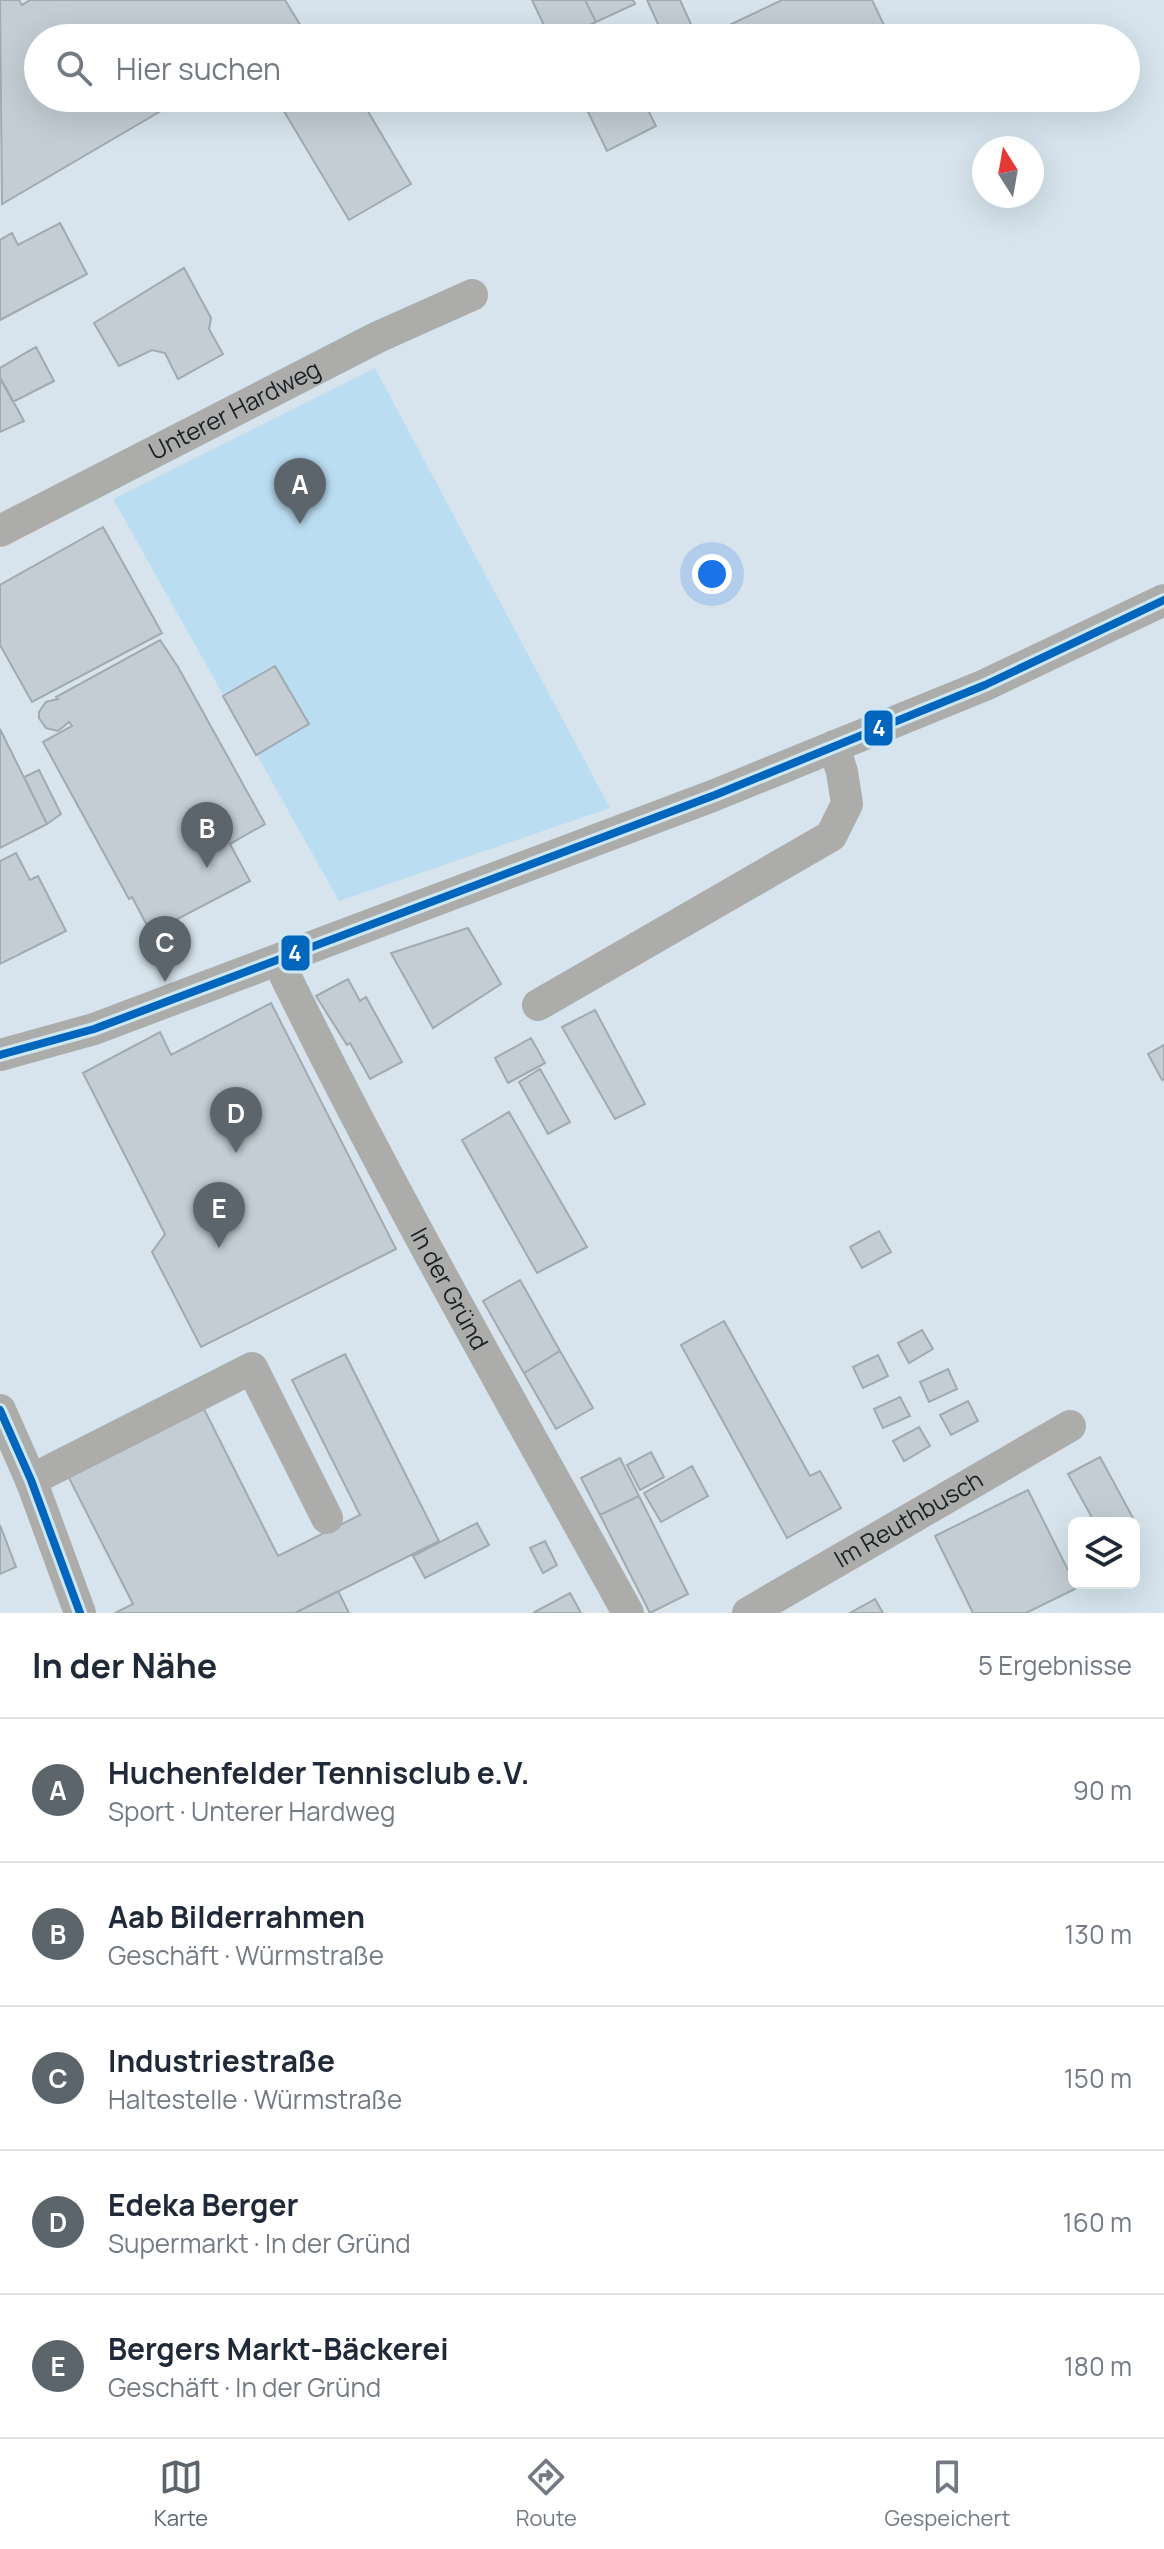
<!DOCTYPE html>
<html lang="de">
<head>
<meta charset="utf-8">
<style>
	body { margin:0; font-family:Manrope,sans-serif; background:#f6f6f7; color:#1f2937 }
	.controls { position:absolute; right:24px; bottom:24px; display:grid; overflow:hidden; border-radius:12px; box-shadow:0 8px 32px #0002 }
	.controls button { width:72px; height:72px; display:grid; place-items:center; padding:0; border:0; border-bottom:2px solid #e0e1e3; background:#fff; color:#1f2937; font:40px sans-serif }
	.compass { position:absolute; left:972px; top:136px; width:72px; height:72px; border-radius:50%; background:#fff; box-shadow:0 8px 32px #0002; rotate:349deg }
	.you { position:absolute; left:712px; top:574px; width:28px; height:28px; margin:-20px; border:6px solid #fff; border-radius:50%; background:#1a73e8; box-shadow:0 0 0 12px #1a73e833 }
	.badge { display:grid; place-items:center; width:52px; height:52px; border-radius:50%; background:#5c656c; color:#fff; font-size:26px; font-weight:700 }
	.pin { position:absolute; translate:-50% -66px; filter:drop-shadow(0 2px 4px #0008) }
	.pin::after { content:''; position:absolute; top:42px; width:28px; height:24px; background:inherit; clip-path:polygon(0 0,100% 0,50% 100%) }
	.list { margin:0; padding:0; list-style:none }
	h2 { display:flex; justify-content:space-between; align-items:center; height:104px; margin:0; padding:0 32px; font-size:34px }
	h2 small { font-size:26px; font-weight:400; color:#747a83 }
	.list li { display:grid; grid-template-columns:52px 1fr auto; gap:24px; align-items:center; box-sizing:border-box; height:144px; padding:0 32px; border-top:2px solid #e0e1e3 }
	.list b { display:block; font-size:30px; white-space:nowrap }
	.list p { margin:0; font-size:26px; white-space:nowrap; color:#747a83 }
	.list em { font-size:26px; font-style:normal; color:#747a83 }
	.icon { flex:none; width:44px; height:44px; fill:none; stroke:currentColor; stroke-width:2; stroke-linecap:round; stroke-linejoin:round }
	.map { position:relative; flex:none; width:1164px; height:1613px; overflow:hidden }
	.search { position:absolute; background:#fff; box-shadow:0 8px 32px #0002; left:24px; right:24px; top:24px; height:88px; display:flex; align-items:center; gap:20px; box-sizing:border-box; padding:0 28px; border-radius:44px; color:#747a83; font-size:30px }
	.sheet { height:824px; background:#fff }
	nav { display:flex; justify-content:space-around; align-items:center; box-sizing:border-box; height:112px; border-top:2px solid #e0e1e3; background:#fff; font-size:22px; color:#747a83 }
	nav a { display:grid; justify-items:center; gap:4px }
	nav .on { color:#5c656c }
	.map>svg:first-child { display:block }
	.green { fill:#bbddf2 }
	.building { fill:#c3cdd3; stroke:#a0aab0; stroke-width:2 }
	.lines { fill:none; stroke-linecap:round; stroke-linejoin:round }
	.minor { stroke:#acadab; stroke-width:32 }
	.bus-1-casing { stroke:#cfe6f5; stroke-width:14 }
	.bus-1 { stroke:#0065bd; stroke-width:8 }
	.labels { text-anchor:middle; stroke-width:6; stroke-linejoin:round; paint-order:stroke }
	.street-label { font-size:24px; fill:#192126; stroke:#cfe6f5 }
	.line-badge { stroke:#cfe6f5; stroke-width:3 }
	.badge-label { font-size:22px; text-anchor:middle; font-weight:bold; fill:#fff }
</style>
</head>
<body>
<div class="map">
<svg width="1164" height="1613" viewBox="0 0 1164 1613">
	<rect width="100%" height="100%" fill="#d7e4ed"/>
	<path class="green" d="M375,368L610,808L339,901L113,499Z"/>
	<path class="building" d="M0,0H19L22,5L30,0H285L302,28L284,38H38V98H183L2,204Z
		M532,0H585L596,22L561,38H550Z
		M585,0H633L635,4L596,22Z
		M647,0H680L691,24L664,37Z
		M782,0H872L884,25L857,38H702Z
		M276,98H360L411,184L349,220Z
		M614,98H642L656,126L607,151L588,112Z
		M60,223L87,274L0,320V240L12,233L18,245Z
		M184,268L211,318L209,329L223,354L178,379L165,353L152,350L119,366L94,323Z
		M36,347L54,381L13,402L0,378V368Z
		M1,379L24,421L0,432V380Z
		M103,527L162,633L32,702L0,645V585Z
		M160,640L178,667L265,824L230,844L250,881L151,933L132,897L129,899L43,742L72,726L69,722L58,731L46,728L39,718V712L46,702L58,699L56,697Z
		M275,666L309,724L256,755L223,696Z
		M0,729L47,824L0,848Z
		M39,770L61,814L47,824L24,777Z
		M16,853L30,880L38,876L66,931L0,964V861Z
		M468,928L501,984L433,1028L391,953Z
		M348,979L360,1001L366,997L402,1062L370,1079L350,1043L347,1045L316,996Z
		M271,1003L396,1249L201,1347L152,1252L165,1234L83,1073L160,1032L171,1055Z
		M595,1010L645,1104L615,1119L562,1027Z
		M531,1038L545,1063L508,1083L495,1058Z
		M1164,1045V1079L1162,1080L1148,1054Z
		M540,1069L570,1122L548,1134L519,1082Z
		M509,1112L587,1247L537,1273L462,1140Z
		M879,1231L891,1252L862,1268L850,1247Z
		M520,1280L560,1351L524,1373L483,1301Z
		M724,1321L810,1476L820,1471L841,1508L787,1538L681,1345Z
		M922,1330L933,1349L909,1363L898,1343Z
		M560,1351L593,1408L556,1429L524,1373Z
		M345,1354L439,1541L295,1613H115L133,1604L66,1472L201,1403L278,1556L360,1515L292,1380Z
		M878,1355L888,1376L863,1388L853,1367Z
		M948,1369L957,1389L929,1402L920,1382Z
		M900,1397L910,1416L883,1428L874,1409Z
		M968,1401L978,1421L951,1435L940,1415Z
		M919,1427L930,1446L904,1461L893,1441Z
		M651,1452L664,1477L640,1490L627,1465Z
		M1100,1457L1133,1518L1123,1523H1095L1068,1474Z
		M620,1458L639,1496L600,1515L581,1478Z
		M692,1466L708,1496L661,1522L644,1493Z
		M1028,1490L1077,1588L1026,1613H973L935,1536Z
		M639,1496L688,1594L650,1613L600,1515Z
		M477,1523L489,1545L425,1578L413,1556Z
		M0,1525L16,1567L0,1574Z
		M545,1541L557,1565L543,1573L530,1548Z
		M338,1591L349,1613H295Z
		M570,1593L581,1613H533Z
		M875,1599L883,1613H850Z"/>
	<g class="lines">
		<g class="minor">
			<path id="s1" d="M0,531L378,337L472,295"/>
			<path id="s2" d="M278,961C386,1183 509,1397 628,1613"/>
			<path d="M538,1005L831,836L847,804L842,772L834,746"/>
			<path d="M0,1055L94,1029L715,795L985,685L1164,600"/>
			<path d="M0,1410L31,1480L80,1613"/>
			<path d="M31,1480L252,1368L327,1518"/>
			<path id="s3" d="M748,1613L1070,1426"/>
		</g>
		<defs>
			<path id="bus-1" d="M0,1055L94,1029L715,795L985,685L1164,600
				M0,1410L31,1480L80,1613"/>
		</defs>
		<use href="#bus-1" class="bus-1-casing"/>
		<use href="#bus-1" class="bus-1"/>
	</g>
	<g class="labels">
		<g class="street-label">
			<text dy="8" stroke="none"><textPath href="#s1" startOffset="264">Unterer Hardweg</textPath></text>
			<text dy="8" stroke="none"><textPath href="#s2" startOffset="370">In der Gründ</textPath></text>
			<text dy="8" stroke="none"><textPath href="#s3" startOffset="186">Im Reuthbusch</textPath></text>
		</g>
	</g>
	<g class="line-badge">
		<rect x="863" y="709" width="31" height="38" rx="8" fill="#0065bd"/>
		<rect x="280" y="934" width="31" height="38" rx="8" fill="#0065bd"/>
	</g>
	<g class="badge-label">
		<text x="879" y="736">4</text>
		<text x="295" y="961">4</text>
	</g>
</svg>
<div class="controls">
<button><svg class="icon" aria-label="layers" viewBox="0 0 24 24"><path d="M12 4l9 5-9 5-9-5zM3 14l9 5 9-5"/></svg></button>
</div>
<svg class="compass" viewBox="-18 -18 36 36"><path d="M0-13l5 13h-10z" fill="#e53935"/><path d="M0 13l5-13h-10z" fill="#747a83"/></svg>
<div class="you"></div>
<div class="pin badge" style="left:300px;top:524px">A</div>
<div class="pin badge" style="left:207px;top:868px">B</div>
<div class="pin badge" style="left:165px;top:982px">C</div>
<div class="pin badge" style="left:236px;top:1153px">D</div>
<div class="pin badge" style="left:219px;top:1248px">E</div>
<div class="search"><svg class="icon" aria-label="search" viewBox="0 0 24 24"><circle cx="10" cy="10" r="6"/><path d="M15 15l6 6"/></svg>Hier suchen</div>
</div>
<section class="sheet">
<h2>In der Nähe<small>5 Ergebnisse</small></h2>
<ul class="list">
<li><span class="badge">A</span><div><b>Huchenfelder Tennisclub e.V.</b><p>Sport · Unterer Hardweg</p></div><em>90 m</em></li>
<li><span class="badge">B</span><div><b>Aab Bilderrahmen</b><p>Geschäft · Würmstraße</p></div><em>130 m</em></li>
<li><span class="badge">C</span><div><b>Industriestraße</b><p>Haltestelle · Würmstraße</p></div><em>150 m</em></li>
<li><span class="badge">D</span><div><b>Edeka Berger</b><p>Supermarkt · In der Gründ</p></div><em>160 m</em></li>
<li><span class="badge">E</span><div><b>Bergers Markt-Bäckerei</b><p>Geschäft · In der Gründ</p></div><em>180 m</em></li>
</ul>
</section>
<nav>
<a class="on"><svg class="icon" aria-label="map" viewBox="0 0 24 24"><path d="M3 6l6-2 6 2 6-2v14l-6 2-6-2-6 2zM9 4v14M15 6v14"/></svg>Karte</a>
<a><svg class="icon" aria-label="directions" viewBox="0 0 24 24"><path d="M12 3l9 9-9 9-9-9zM9 14v-3h6M13 9l2 2-2 2"/></svg>Route</a>
<a><svg class="icon" aria-label="saved" viewBox="0 0 24 24"><path d="M7 4h10v16l-5-4-5 4z"/></svg>Gespeichert</a>
</nav>
</body>
</html>
